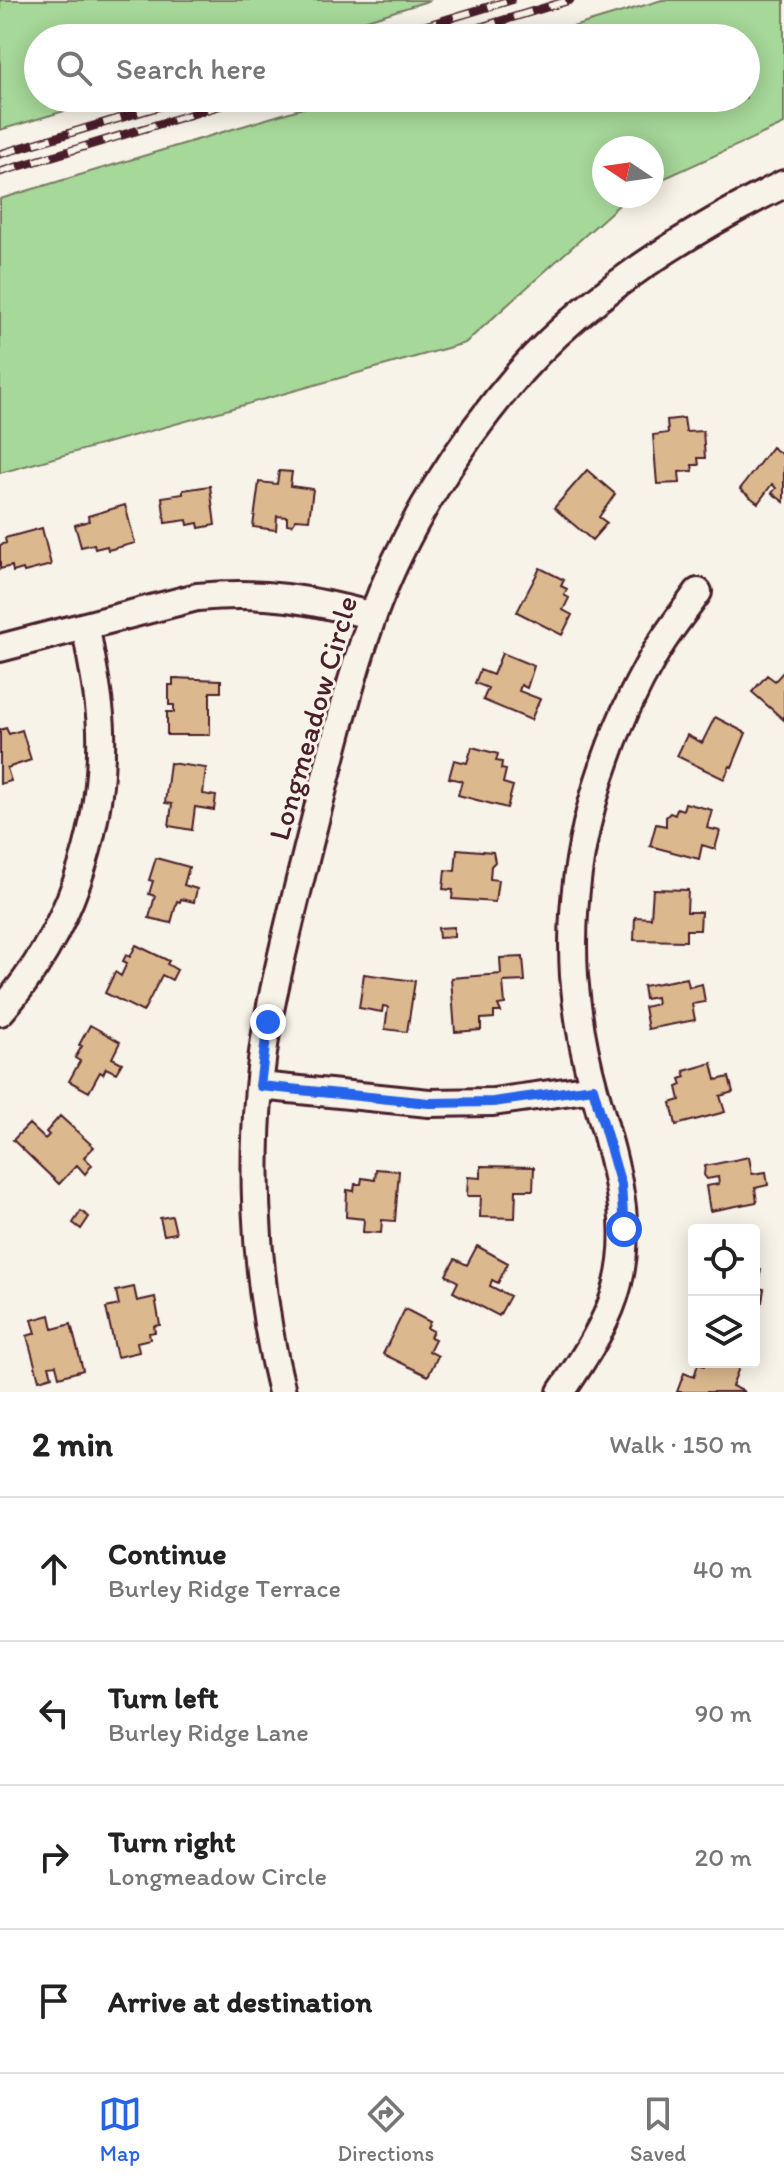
<!DOCTYPE html>
<html lang="en">
<head>
<meta charset="utf-8">
<style>
	body { margin:0; font-family:Itim,sans-serif; background:#f2f2f2; color:#222 }
	.controls { position:absolute; right:24px; bottom:24px; display:grid; overflow:hidden; border-radius:8px; box-shadow:0 4px 20px #0003 }
	.controls button { width:72px; height:72px; display:grid; place-items:center; padding:0; border:0; border-bottom:2px solid #e0e0e0; background:#fff; color:#222; font:40px sans-serif }
	.compass { position:absolute; left:592px; top:136px; width:72px; height:72px; border-radius:50%; background:#fff; box-shadow:0 4px 20px #0003; rotate:283deg }
	.stop { position:absolute; width:24px; height:24px; margin:-18px; border:6px solid #2563eb; border-radius:50%; background:#fff }
	.stop.end { background:#2563eb; border-color:#fff; box-shadow:0 2px 8px #0008 }
	.list { margin:0; padding:0; list-style:none }
	h2 { display:flex; justify-content:space-between; align-items:center; height:104px; margin:0; padding:0 32px; font-size:34px }
	h2 small { font-size:26px; font-weight:400; color:#767676 }
	.list li { display:grid; grid-template-columns:52px 1fr auto; gap:24px; align-items:center; box-sizing:border-box; height:144px; padding:0 32px; border-top:2px solid #e0e0e0 }
	.list b { display:block; font-size:30px; white-space:nowrap }
	.list p { margin:0; font-size:26px; white-space:nowrap; color:#767676 }
	.list em { font-size:26px; font-style:normal; color:#767676 }
	.icon { flex:none; width:44px; height:44px; fill:none; stroke:currentColor; stroke-width:2; stroke-linecap:round; stroke-linejoin:round }
	.map { position:relative; flex:none; width:784px; height:1392px; overflow:hidden }
	.search { position:absolute; background:#fff; box-shadow:0 4px 20px #0003; left:24px; right:24px; top:24px; height:88px; display:flex; align-items:center; gap:20px; box-sizing:border-box; padding:0 28px; border-radius:44px; color:#767676; font-size:30px }
	.sheet { height:680px; background:#fff }
	nav { display:flex; justify-content:space-around; align-items:center; box-sizing:border-box; height:112px; border-top:2px solid #e0e0e0; background:#fff; font-size:22px; color:#767676 }
	nav a { display:grid; justify-items:center; gap:4px }
	nav .on { color:#2563eb }
	.map>svg:first-child { display:block }
	.green { fill:#a6d899; stroke:#787c62; stroke-width:2 }
	.building { fill:#dcb88e; stroke:#4a1f2b; stroke-width:2 }
	.lines { fill:none; stroke-linecap:round; stroke-linejoin:round }
	.street-casing { stroke:#4a1f2b; stroke-width:32 }
	.street { stroke:#f7f3e8; stroke-width:26 }
	.rail-casing { stroke:#4a1f2b; stroke-width:9 }
	.rail { stroke:#f7f3e8; stroke-width:6; stroke-dasharray:18; stroke-linecap:butt }
	.route { stroke:#2563eb; stroke-width:10 }
	.labels { text-anchor:middle; stroke-width:6; stroke-linejoin:round; paint-order:stroke }
	.street-label { font-size:30px; fill:#4a1f2b; stroke:#f7f3e8 }
</style>
</head>
<body>
<div class="map">
<svg width="784" height="1392" viewBox="0 0 784 1392">
	<rect width="100%" height="100%" fill="#f7f3e8"/>
	<filter id="ink" filterUnits="userSpaceOnUse"><feTurbulence type="fractalNoise" baseFrequency=".0125" numOctaves="2"/><feDisplacementMap in="SourceGraphic" scale="16" xChannelSelector="R" yChannelSelector="G"/><feConvolveMatrix kernelMatrix="1 2 1 2 8 2 1 2 1" color-interpolation-filters="sRGB"/></filter>
	<g filter="url(#ink)">
		<path class="green" d="M0,0H431L309,38H38V98H109L0,130Z
			M662,0H784V124L652,184V148H604V196H629L465,343L0,473V199L336,98H746V38H536Z"/>
		<path class="building" d="M684,418L686,432L703,431L705,458H698L699,465H692L693,471L679,472L680,483L657,484L653,435L668,433L667,420Z
			M772,447L784,456V502L772,493L776,488L772,484L758,503L740,489Z
			M587,470L615,494L599,517L607,523L592,540L554,508Z
			M279,471L292,472L290,486L313,489L309,520L296,519L292,525L287,524V517L277,516L276,530L253,527L259,482L277,484Z
			M210,486L215,525L199,528L198,523L188,525L187,520L165,523L162,497L183,494V490Z
			M125,505L135,543L108,550L107,546L95,549L94,544L81,547L75,525L89,521L88,516Z
			M42,528L51,565L24,572L23,569L13,572L12,566L0,569V545L6,543L5,538Z
			M540,568L564,580L561,586L567,589L564,595L569,598L563,610L572,615L562,635L517,612Z
			M502,653L534,666L527,688L521,685L519,691L540,699L531,720L483,700L488,688L475,683L480,670L493,675Z
			M784,671V720L752,692L767,675L775,681Z
			M173,678L221,680V692H210V735H167V712H174V705H169V685H173Z
			M715,717L746,733L732,767L730,766L724,779L677,756L687,735L702,743Z
			M6,728L9,734L22,730L31,760L7,768L11,781L0,784V730Z
			M472,747L498,754L496,761L502,762L501,769L506,770L503,783L513,786L507,808L458,795L462,781L449,778L454,760L467,763Z
			M170,763L206,768L203,794L216,796L214,810L195,807L192,830L169,826L172,804L165,803Z
			M685,803L712,810L707,828L720,831L715,849L702,845L699,859L650,846L656,824L666,826V817L670,813L675,815L677,808L683,810Z
			M457,849L493,852L495,862L491,866L490,879L498,880L495,902L452,899L453,890L443,889L445,870L455,871Z
			M156,858L189,867L184,885L197,889L194,902L181,899L180,902L177,901L171,923L149,918L155,896L149,894L153,881L149,880Z
			M653,889L688,890L687,912H701L700,930H686V941L634,940L635,917L651,918Z
			M454,927V937L439,938L438,928Z
			M136,945L169,961L167,964L177,970L172,980L162,975L143,1012L105,993L115,972L121,976L127,963L123,961L126,955L130,957Z
			M523,957L525,981L503,982L505,1004L498,1005L501,1012H494V1018L481,1019V1030L455,1032L451,978L501,974L500,958Z
			M364,974L415,981L407,1032L385,1029L388,1007L383,1006L382,1012L359,1008Z
			M687,978L689,987L702,984L705,1002L692,1004L695,1020L648,1029L644,1007L657,1004L656,997L645,999L643,986Z
			M90,1025L120,1042L112,1058L122,1063L116,1073L106,1068L103,1074L100,1072L89,1092L69,1081L80,1061L75,1058L82,1046L79,1045Z
			M712,1063L716,1080L729,1077L733,1092L720,1096L725,1112L676,1125L671,1103L680,1100L677,1087L682,1085L680,1079L686,1077L684,1071Z
			M60,1116L94,1147L84,1157L92,1165L85,1174L77,1165L59,1184L13,1140L29,1124L45,1139L49,1135L46,1132Z
			M749,1157L752,1174L766,1172L768,1185L755,1188L757,1202L710,1211L706,1186L719,1184L718,1177L707,1179L704,1175L705,1166Z
			M481,1166L534,1167L533,1190H516L515,1218L480,1217L481,1196H467L468,1177L481,1178Z
			M376,1169L399,1171L395,1221L382,1220L381,1233L363,1232L364,1219L346,1217L347,1190L354,1191L355,1184H361L362,1178L375,1180Z
			M81,1211L89,1217L81,1229L73,1223Z
			M172,1216L176,1233L164,1235L160,1218Z
			M477,1246L508,1263L498,1283L492,1280L490,1286L510,1296L499,1316L453,1292L458,1282L446,1275L455,1259L467,1265Z
			M754,1269L761,1270L757,1288L764,1289L762,1302L755,1301L754,1306Z
			M134,1287L137,1301L155,1297L160,1325L154,1326L155,1332L149,1333L150,1339L137,1342L139,1352L117,1357L106,1308L119,1305L116,1291Z
			M405,1309L430,1322L427,1328L433,1331L430,1337L435,1339L429,1351L438,1356L428,1376L383,1354Z
			M50,1315L53,1329L71,1324L83,1370L59,1377L56,1365L49,1366L52,1376L39,1380L27,1336L36,1333L32,1320Z
			M705,1362H732L740,1365L732,1386L745,1392H677L684,1373L694,1377L698,1364L704,1366Z"/>
		<g class="lines">
			<defs>
				<path id="street" d="M0,648L197,597C264,591 309,599 373,616
					M0,1012C68,936 104,833 101,730C100,696 91,661 86,627
					M260,1086L429,1103L493,1102L593,1088
					M282,1392C253,1276 247,1138 268,1021C280,956 297,892 313,828C331,758 348,686 372,618C404,529 459,443 521,371C592,291 689,231 784,184
					M561,1392C580,1365 597,1339 610,1308C640,1234 614,1162 594,1089C584,1053 577,1014 574,976C567,863 599,749 656,652C668,631 684,612 698,592"/>
			</defs>
			<use href="#street" class="street-casing"/>
			<use href="#street" class="street"/>
			<defs>
				<path id="rail" d="M385,38L511,0
					M445,38L570,0
					M0,154L187,98
					M0,172L245,98"/>
			</defs>
			<use href="#rail" class="rail-casing"/>
			<use href="#rail" class="rail"/>
		</g>
	</g>
	<g class="lines" filter="url(#ink)">
		<path class="route" d="M268,1022L260,1086L429,1103L493,1102L593,1088L621,1185L624,1229"/>
	</g>
	<g class="labels">
		<g class="street-label">
			<text transform="translate(313 718) rotate(-74)" y="10">Longmeadow Circle</text>
		</g>
	</g>
</svg>
<div class="controls">
<button><svg class="icon" aria-label="locate" viewBox="0 0 24 24"><circle cx="12" cy="12" r="6"/><path d="M12 2v4M12 18v4M2 12h4M18 12h4"/></svg></button>
<button><svg class="icon" aria-label="layers" viewBox="0 0 24 24"><path d="M12 4l9 5-9 5-9-5zM3 14l9 5 9-5"/></svg></button>
</div>
<svg class="compass" viewBox="-18 -18 36 36"><path d="M0-13l5 13h-10z" fill="#e53935"/><path d="M0 13l5-13h-10z" fill="#767676"/></svg>
<div class="stop" style="left:624px;top:1229px"></div>
<div class="stop end" style="left:268px;top:1022px"></div>
<div class="search"><svg class="icon" aria-label="search" viewBox="0 0 24 24"><circle cx="10" cy="10" r="6"/><path d="M15 15l6 6"/></svg>Search here</div>
</div>
<section class="sheet">
<h2>2 min<small>Walk · 150 m</small></h2>
<ul class="list">
<li><svg class="icon" aria-label="ahead" viewBox="0 0 24 24"><path d="M12 20V5M6 11l6-6 6 6"/></svg><div><b>Continue</b><p>Burley Ridge Terrace</p></div><em>40 m</em></li>
<li><svg class="icon" aria-label="left" viewBox="0 0 24 24"><path d="M17 20v-9H6M10 6l-5 5 5 5"/></svg><div><b>Turn left</b><p>Burley Ridge Lane</p></div><em>90 m</em></li>
<li><svg class="icon" aria-label="right" viewBox="0 0 24 24"><path d="M7 20v-9h11M14 6l5 5-5 5"/></svg><div><b>Turn right</b><p>Longmeadow Circle</p></div><em>20 m</em></li>
<li><svg class="icon" aria-label="arrive" viewBox="0 0 24 24"><path d="M6 21V4h12l-3 4 3 4H6"/></svg><div><b>Arrive at destination</b></div></li>
</ul>
</section>
<nav>
<a class="on"><svg class="icon" aria-label="map" viewBox="0 0 24 24"><path d="M3 6l6-2 6 2 6-2v14l-6 2-6-2-6 2zM9 4v14M15 6v14"/></svg>Map</a>
<a><svg class="icon" aria-label="directions" viewBox="0 0 24 24"><path d="M12 3l9 9-9 9-9-9zM9 14v-3h6M13 9l2 2-2 2"/></svg>Directions</a>
<a><svg class="icon" aria-label="saved" viewBox="0 0 24 24"><path d="M7 4h10v16l-5-4-5 4z"/></svg>Saved</a>
</nav>
</body>
</html>
